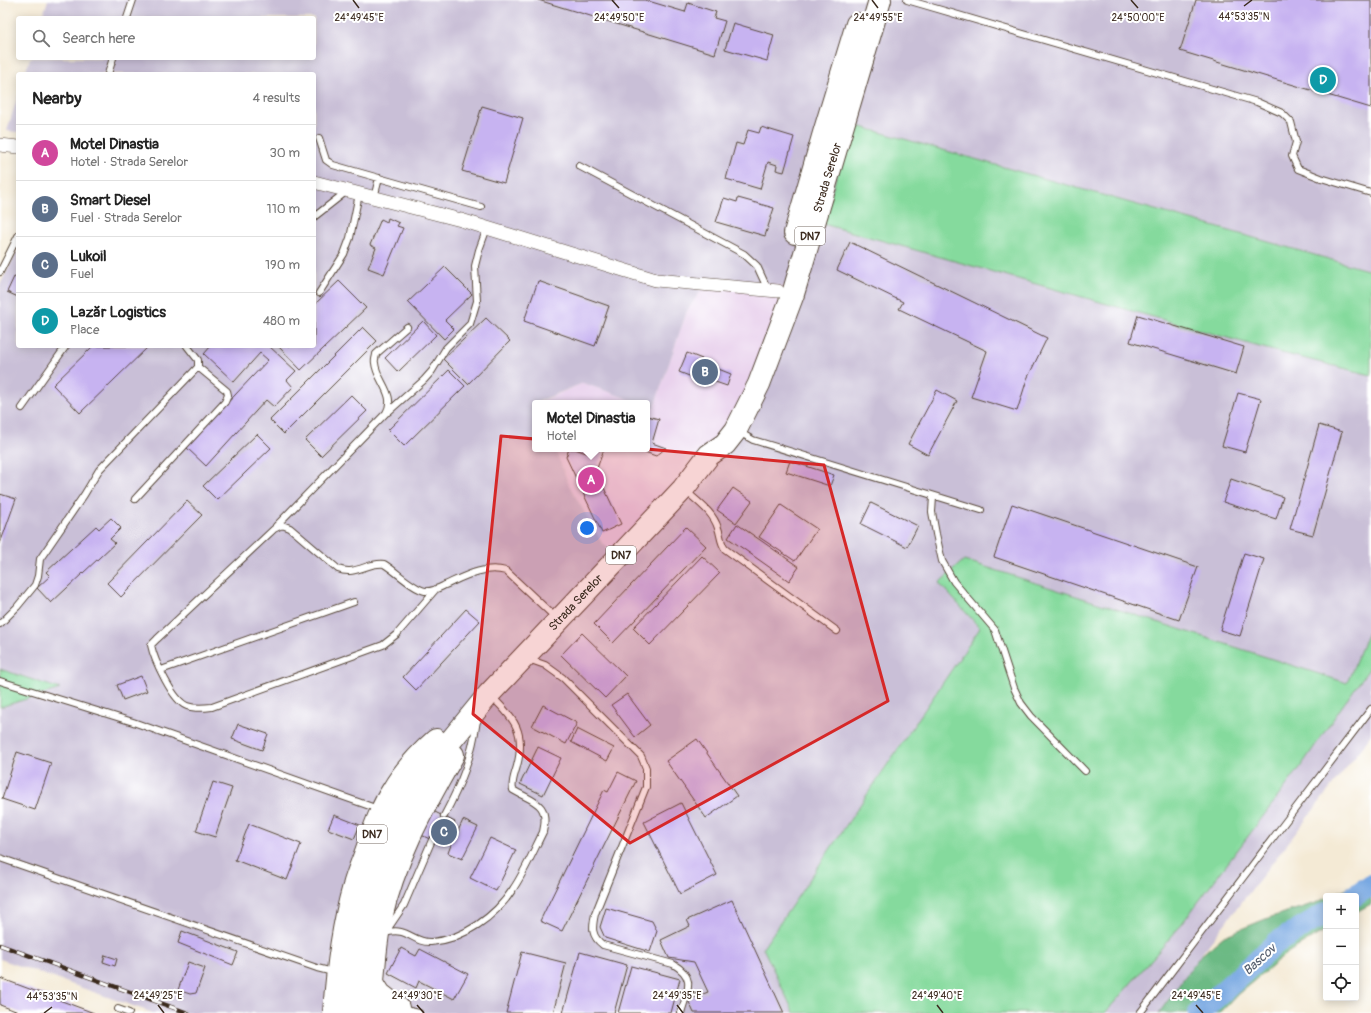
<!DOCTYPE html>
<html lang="en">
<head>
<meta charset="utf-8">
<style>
	body { margin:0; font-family:Pangolin,sans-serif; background:#f2f2f2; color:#222 }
	.controls { position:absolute; right:12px; bottom:12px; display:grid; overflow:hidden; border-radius:4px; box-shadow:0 2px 10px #0003 }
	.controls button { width:36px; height:36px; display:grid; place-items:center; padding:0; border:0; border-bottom:1px solid #e0e0e0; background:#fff; color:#222; font:20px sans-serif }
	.you { position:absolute; left:587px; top:528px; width:14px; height:14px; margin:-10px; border:3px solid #fff; border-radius:50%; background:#1a73e8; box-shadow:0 0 0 6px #1a73e833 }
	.badge { display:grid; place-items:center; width:26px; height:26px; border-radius:50%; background:#db2777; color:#fff; font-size:13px; font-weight:700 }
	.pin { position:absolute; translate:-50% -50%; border:2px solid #fff; box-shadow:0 1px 4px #0006 }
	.popup { position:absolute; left:532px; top:400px; width:118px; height:52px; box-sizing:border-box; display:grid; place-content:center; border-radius:4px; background:#fff; filter:drop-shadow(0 1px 3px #0005); font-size:13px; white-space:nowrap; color:#767676 }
	.popup b { font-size:15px; color:#222 }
	.popup::after { content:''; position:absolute; left:50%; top:100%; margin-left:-8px; border:8px solid transparent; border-top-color:#fff }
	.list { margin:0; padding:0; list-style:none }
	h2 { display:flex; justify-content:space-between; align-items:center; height:52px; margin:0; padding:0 16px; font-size:17px }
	h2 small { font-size:13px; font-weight:400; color:#767676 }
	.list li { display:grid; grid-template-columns:26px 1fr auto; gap:12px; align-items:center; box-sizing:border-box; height:56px; padding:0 16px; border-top:1px solid #e0e0e0 }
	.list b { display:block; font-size:15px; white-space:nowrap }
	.list p { margin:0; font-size:13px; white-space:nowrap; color:#767676 }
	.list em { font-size:13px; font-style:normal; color:#767676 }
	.icon { flex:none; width:22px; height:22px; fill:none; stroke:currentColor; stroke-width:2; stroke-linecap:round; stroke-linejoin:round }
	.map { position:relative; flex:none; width:1371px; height:1013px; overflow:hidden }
	.search { position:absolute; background:#fff; box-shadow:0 2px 10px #0003; left:16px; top:16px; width:300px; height:44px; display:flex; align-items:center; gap:10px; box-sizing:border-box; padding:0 14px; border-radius:4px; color:#767676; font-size:15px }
	.panel { position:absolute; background:#fff; box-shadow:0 2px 10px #0003; left:16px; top:72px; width:300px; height:276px; border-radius:4px }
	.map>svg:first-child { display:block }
	.built { fill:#e9d2ed }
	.industrial { fill:#c9bfd7; fill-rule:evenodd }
	.green { fill:#85da9d; stroke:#60825e }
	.forest { fill:#6cba84; stroke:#547251 }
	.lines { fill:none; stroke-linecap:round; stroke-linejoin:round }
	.river { stroke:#78a8e2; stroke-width:22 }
	.building { fill:#c7b3f1 }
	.lane-casing { stroke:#574739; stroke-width:8 }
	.street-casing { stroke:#574739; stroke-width:14 }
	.highway-casing { stroke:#574739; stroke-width:24 }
	.lane { stroke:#fff; stroke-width:6 }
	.street { stroke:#fff; stroke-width:13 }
	.highway { stroke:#fff; stroke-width:22 }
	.rail-casing { stroke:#3b2a1e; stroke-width:4.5 }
	.rail { stroke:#fff; stroke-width:3; stroke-dasharray:9; stroke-linecap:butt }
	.marked { fill:#d62828; fill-opacity:0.2; stroke:#d62828; stroke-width:3; stroke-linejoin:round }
	.ticks { fill:none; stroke:#3b2a1e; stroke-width:1.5 }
	.labels { text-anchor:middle; stroke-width:4; stroke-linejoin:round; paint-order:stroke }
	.shield { fill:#fff; stroke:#766a62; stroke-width:1 }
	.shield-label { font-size:11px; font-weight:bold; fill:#3b2a1e }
	.street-label { font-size:12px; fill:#3b2a1e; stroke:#fff }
	.water-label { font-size:13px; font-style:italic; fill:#535c6c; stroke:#fff }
	.ticks-label { font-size:10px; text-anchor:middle; fill:#3b2a1e; stroke:#fff; stroke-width:4; stroke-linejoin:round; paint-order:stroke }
</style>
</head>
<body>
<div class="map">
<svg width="1371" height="1013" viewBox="0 0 1371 1013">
	<rect width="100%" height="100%" fill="#fff"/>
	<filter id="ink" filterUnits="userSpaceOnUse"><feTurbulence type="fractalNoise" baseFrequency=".025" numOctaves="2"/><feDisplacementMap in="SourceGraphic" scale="8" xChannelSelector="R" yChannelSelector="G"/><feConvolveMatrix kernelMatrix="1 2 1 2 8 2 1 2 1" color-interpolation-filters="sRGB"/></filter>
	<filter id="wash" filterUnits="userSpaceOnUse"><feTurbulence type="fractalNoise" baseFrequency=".012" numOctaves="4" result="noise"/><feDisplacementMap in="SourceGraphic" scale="16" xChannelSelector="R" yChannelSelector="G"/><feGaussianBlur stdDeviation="0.9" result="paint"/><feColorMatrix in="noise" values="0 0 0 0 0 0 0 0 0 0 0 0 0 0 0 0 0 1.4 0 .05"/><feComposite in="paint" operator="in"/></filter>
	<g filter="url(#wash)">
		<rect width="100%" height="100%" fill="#f4ead5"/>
		<path class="built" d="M758,282L801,289L721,459L655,533L626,564L602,543L569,485L555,449H647V405L654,407L687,311L706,283Z
			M583,383L641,403H537Z"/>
		<path class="industrial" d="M48,0H1371V271L851,124L823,224L1274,351L1371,375V625L1347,683L964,560L939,583L980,628L763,948L794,1013H153L0,959V707L59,689L0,669V285L18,249V346H314V74H25L30,58H314V18H42ZM758,282L801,289L721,459L655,533L626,563L602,543L569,485L555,449H535V403L583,383L641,403H647V405L654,407L687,311L706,283Z
			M18,95V132L7,131Z
			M1371,666V734L1364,745L1199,957L1159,1013H1105L1177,930Z"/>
		<path class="green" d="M851,124L1371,271V375L1274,351L823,224Z
			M964,560L1347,683L1371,625V666L1343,705L1299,769L1177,930L1105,1013H794L763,948L980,628L939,583Z
			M0,669L60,689L0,707Z"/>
		<path class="forest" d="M1371,876V904L1356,912V896H1331Z
			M1326,898V930L1289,952L1238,994L1220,1013H1159L1199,957L1224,936L1268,918L1316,903Z"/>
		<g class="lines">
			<path class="river" d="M1354,896L1371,885
				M1199,1013L1276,943L1326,913"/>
		</g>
		<g id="blocks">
			<path class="building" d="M538,0H645L685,12L688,3L716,12L714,18L725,21L715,54Z
				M1196,0H1371V108L1180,51Z
				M733,23L774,35L767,61L725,49Z
				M482,106L523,118L504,183L462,171Z
				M761,127L794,137L784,172L776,170L777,165L768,162L760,189L726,179L736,143L743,145L748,130L759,133Z
				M724,198L737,202L738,198L774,208L765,236L716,222Z
				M388,218L399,223L397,226L403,228L384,274L368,268L376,248L370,245L381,219L387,222Z
				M850,242L1047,338L1027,379L1017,411L971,397L987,351L899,309L903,302L837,270Z
				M445,267L472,294L445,320L454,329L444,339L408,302Z
				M14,277L18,278V297L7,292Z
				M339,281L366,308L301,370L278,346H314V305Z
				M538,281L609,306L595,346L524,321Z
				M1138,315L1244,347L1236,374L1130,342Z
				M486,318L510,341L468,384L443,359Z
				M423,321L436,335L398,372L385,358Z
				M363,327L377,341L284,434L270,420Z
				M93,346H149L80,413L53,385Z
				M211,346H269L296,371L287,380L293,387L274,407L266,400L206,466L186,447L268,360L260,353L234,382L204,354Z
				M687,353L702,359L701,362L731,374L727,386L698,376L697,379L679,372Z
				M449,370L465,386L404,446L388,430Z
				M937,390L957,401L928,455L908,444Z
				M1238,393L1261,399L1245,452L1222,446Z
				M351,395L367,411L321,456L305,440Z
				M647,416L659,419L652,443L666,448L656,456L636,449H647Z
				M1319,425L1342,432L1313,535L1290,529Z
				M257,434L271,448L217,500L203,486Z
				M569,449H575L589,454L590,449H604L596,471L621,524L602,533L566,457Z
				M790,461L834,475L830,486L786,472Z
				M1231,479L1283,497L1276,519L1223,502Z
				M733,488L752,501L736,523L717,510Z
				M0,494L16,499L0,544Z
				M187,501L202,515L121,597L107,583Z
				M871,503L918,526L907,547L861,524Z
				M1012,504L1198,567L1179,620L994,557Z
				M781,505L817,529L795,561L759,537Z
				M111,518L121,528L110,539L115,543L51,603L37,588L50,576L46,572L96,526L99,529Z
				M737,524L799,567L789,581L728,538Z
				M686,527L706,546L613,643L594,624Z
				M1244,553L1264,559L1240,636L1220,630Z
				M702,556L720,573L650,645L633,628Z
				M466,609L480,621L416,690L403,677Z
				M582,633L626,676L605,698L561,655Z
				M141,676L147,691L123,700L117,685Z
				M627,694L650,725L635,737L611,705Z
				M543,705L577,723L566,744L532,726Z
				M238,724L268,734L262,750L232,739Z
				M577,729L614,748L607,761L571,742Z
				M697,739L737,796L706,818L666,761Z
				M538,747L561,758L543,795L520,784Z
				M17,752L51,763L35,810L2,799Z
				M618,772L636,781L562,931L540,921L604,790L608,792Z
				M213,782L232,788L215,837L196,831Z
				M681,803L717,875L680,894L644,822Z
				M433,811L455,822L452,828L458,831L463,820L478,827L462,859L448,853L451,845L444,842L443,845L421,835Z
				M334,815L360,825L354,839L328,829Z
				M249,824L301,844L287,880L235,860Z
				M490,838L516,850L496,891L470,878Z
				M732,900L784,1013H694L688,1000L708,992L694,962L669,958L661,940L690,926L687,920Z
				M606,908L652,921L657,931L650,952L605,938L600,927Z
				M182,931L238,952L233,965L178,943Z
				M401,948L416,956L420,949L468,974L454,999L419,981L416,988L388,973Z
				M522,952L566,963L553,1013H506Z
				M580,952L627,965L614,1013H563Z
				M105,955L117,959L115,966L103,962Z
				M188,962L205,968L196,993L190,994L178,990Z
				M631,966L680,979L671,1013H618Z
				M0,978L94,1013H21L0,1005Z"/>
		</g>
	</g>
	<g filter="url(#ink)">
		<use href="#blocks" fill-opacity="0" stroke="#574739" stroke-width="1"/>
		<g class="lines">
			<defs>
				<path id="lane" d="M907,0L1257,102L1282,113L1291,122L1296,142L1292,156L1298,169L1321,178L1371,193
					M127,18L133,0
					M108,74L113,58
					M319,138L326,160L333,165L481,207
					M579,166L744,254L757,266L768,290
					M374,198L379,178
					M314,217L347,191
					M0,272L18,236
					M319,293L344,254L350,238L359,194
					M22,408L66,346
					M388,412L424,380L432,371L446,348L470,324L477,301L475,266L479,250L487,228
					M739,432L753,440L981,510
					M686,491C698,502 713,512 718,528C721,536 720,542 725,549L837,631
					M933,497L932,512L936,534L942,561L954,582L995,630L1014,688L1021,703L1031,716L1085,771
					M135,499L225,402L228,395L227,391L198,367
					M276,526L386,413C397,395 376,380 375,363C374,360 376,357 376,354L407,327
					M436,589L397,634L383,645L212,707C204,708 195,709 187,706C173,701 154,660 151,645L157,639L274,529L282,525L290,528L338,569C356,576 367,562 384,564C397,572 412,588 425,591C432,592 439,588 445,585C465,576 484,565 506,571L556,618
					M0,624L17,607L35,585L38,576L40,559L84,495L99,470L198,367V360L187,346
					M528,659L545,665L563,678L641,756L646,768V787L595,914C592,928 591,936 603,945L673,964C697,978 687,991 681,1013
					M161,670L354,602
					M0,681L133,722L378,809
					M444,816C461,784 472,757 477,720
					M0,858L317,968L333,972
					M387,930L404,905L432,840
					M385,933C408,926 412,943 431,942C463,940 496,916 513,889C524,873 534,850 543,832C550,802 533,802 513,790C511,782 515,774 517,766C526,733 515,719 492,697
					M118,1009L129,1013
					M401,1009L419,1013
					M1140,1013L1371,709"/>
				<path id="street" d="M0,145L18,147
					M314,182L461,220L656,280L778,291"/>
				<g id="highway">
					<path d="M795,233L824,133L857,24"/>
					<path d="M373,983L380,994L398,1008L389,1013"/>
					<path d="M334,1013C337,970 342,928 354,886C357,874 363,861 367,849C374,829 381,808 393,790C404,771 420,754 436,740"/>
					<path id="s1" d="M354,1013L361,935L366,905L374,877L383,849L409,798L426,771L489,694L668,505L683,489L709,455L725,444L736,430L759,384L793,294L880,0"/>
					<path d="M371,1013C373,983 374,952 380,922C394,860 422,809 453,755"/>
				</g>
			</defs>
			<use href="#lane" class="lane-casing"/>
			<use href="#street" class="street-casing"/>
			<use href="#highway" class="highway-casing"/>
			<use href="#lane" class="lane"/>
			<use href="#street" class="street"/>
			<use href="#highway" class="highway"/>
			<defs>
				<path id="rail" d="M0,945L188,1013"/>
			</defs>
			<use href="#rail" class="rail-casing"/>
			<use href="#rail" class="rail"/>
		</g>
	</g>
	<path class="marked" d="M501,436L824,465L888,701L630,843L473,714Z"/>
	<path class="ticks" d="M353,0L359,8M612,0L619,8M872,0L878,8M1131,0L1138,8M1244,6L1252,0M158,1005L164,1013M417,1005L424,1013M677,1005L683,1013M937,1005L943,1013M1196,1005L1203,1013M44,1013L52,1007"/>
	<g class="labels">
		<g class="shield">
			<rect x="795" y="227" width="30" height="18" rx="3"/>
			<rect x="606" y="546" width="30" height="18" rx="3"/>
			<rect x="357" y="825" width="30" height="18" rx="3"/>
		</g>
		<g class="shield-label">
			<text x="810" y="240">DN7</text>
			<text x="621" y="559">DN7</text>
			<text x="372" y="838">DN7</text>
		</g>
		<g class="street-label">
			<text dy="4" stroke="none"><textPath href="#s1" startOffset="987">Strada Serelor</textPath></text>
			<text dy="4" stroke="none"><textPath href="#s1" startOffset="482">Strada Serelor</textPath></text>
		</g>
		<g class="water-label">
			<text transform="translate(1259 959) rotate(-42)" y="5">Bascov</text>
		</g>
	</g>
	<g class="ticks-label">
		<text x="1244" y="20">44°53'35"N</text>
		<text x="619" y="21">24°49'50"E</text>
		<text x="878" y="21">24°49'55"E</text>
		<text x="1138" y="21">24°50'00"E</text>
		<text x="359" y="21">24°49'45"E</text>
		<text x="158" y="999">24°49'25"E</text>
		<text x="417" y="999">24°49'30"E</text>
		<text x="677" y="999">24°49'35"E</text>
		<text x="937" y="999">24°49'40"E</text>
		<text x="1196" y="999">24°49'45"E</text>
		<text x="52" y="1000">44°53'35"N</text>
	</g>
</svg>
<div class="controls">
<button>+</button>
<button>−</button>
<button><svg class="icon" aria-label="locate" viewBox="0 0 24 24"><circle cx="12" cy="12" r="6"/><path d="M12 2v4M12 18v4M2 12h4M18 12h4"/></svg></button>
</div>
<div class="you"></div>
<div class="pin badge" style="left:591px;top:480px;background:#d1479c">A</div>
<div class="popup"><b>Motel Dinastia</b>Hotel</div>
<div class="pin badge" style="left:705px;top:372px;background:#5c6f8a">B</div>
<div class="pin badge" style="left:444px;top:832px;background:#5c6f8a">C</div>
<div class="pin badge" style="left:1323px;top:80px;background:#0f9aa8">D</div>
<div class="search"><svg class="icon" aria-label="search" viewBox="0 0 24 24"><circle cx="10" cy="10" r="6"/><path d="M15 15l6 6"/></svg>Search here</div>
<section class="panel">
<h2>Nearby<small>4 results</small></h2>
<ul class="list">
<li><span class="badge" style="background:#d1479c">A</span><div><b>Motel Dinastia</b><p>Hotel · Strada Serelor</p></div><em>30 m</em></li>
<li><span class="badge" style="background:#5c6f8a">B</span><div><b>Smart Diesel</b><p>Fuel · Strada Serelor</p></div><em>110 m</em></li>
<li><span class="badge" style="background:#5c6f8a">C</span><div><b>Lukoil</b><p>Fuel</p></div><em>190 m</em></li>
<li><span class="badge" style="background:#0f9aa8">D</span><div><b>Lazăr Logistics</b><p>Place</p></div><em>480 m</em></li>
</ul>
</section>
</div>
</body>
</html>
